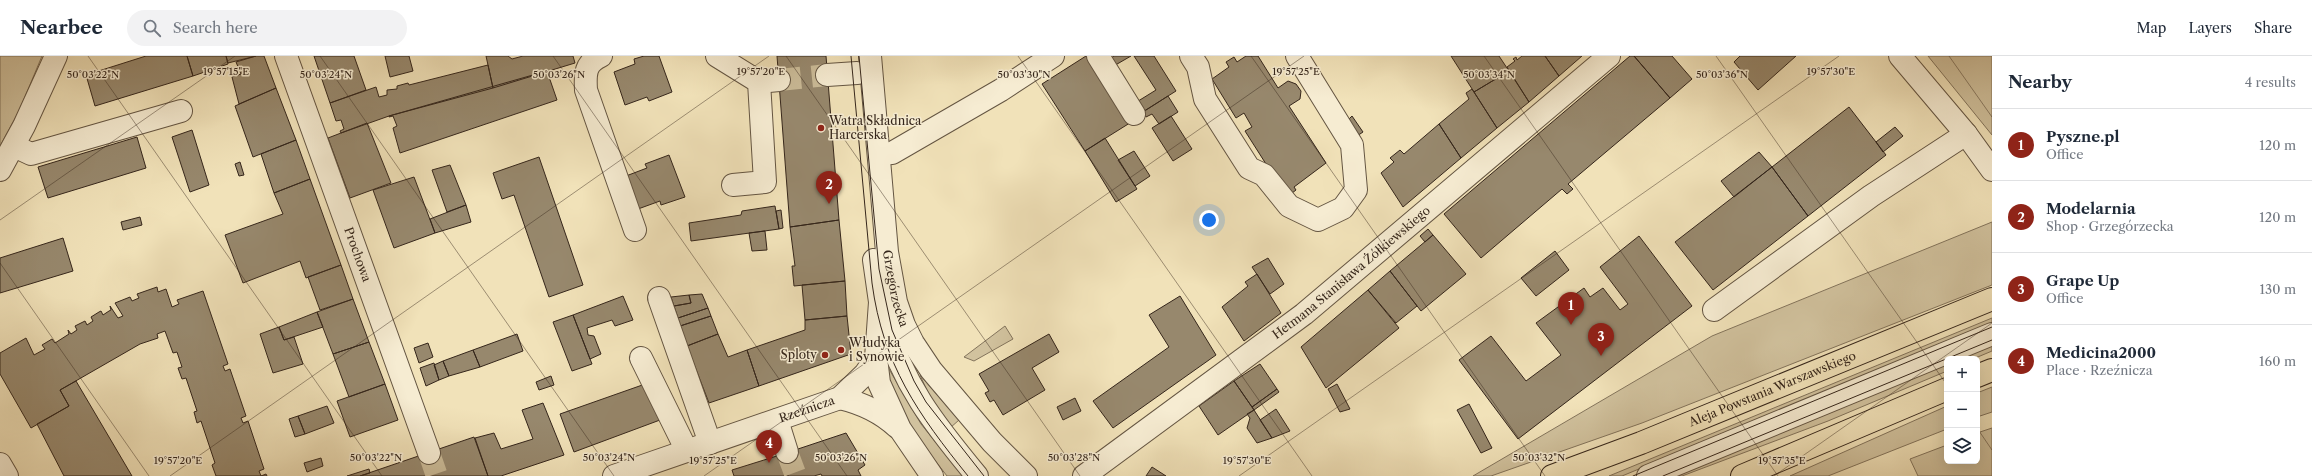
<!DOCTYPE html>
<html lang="en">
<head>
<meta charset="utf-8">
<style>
	body { margin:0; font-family:"Libre Caslon Text",serif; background:#f2f2f3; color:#1f2937 }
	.controls { position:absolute; right:12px; bottom:12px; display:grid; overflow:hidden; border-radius:6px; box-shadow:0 4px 16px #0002 }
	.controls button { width:36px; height:36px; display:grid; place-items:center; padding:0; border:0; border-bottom:1px solid #e0e1e3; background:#fff; color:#1f2937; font:20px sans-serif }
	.you { position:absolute; left:1209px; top:164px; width:14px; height:14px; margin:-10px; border:3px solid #fff; border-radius:50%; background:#1a73e8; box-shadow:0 0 0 6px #1a73e833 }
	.badge { display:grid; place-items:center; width:26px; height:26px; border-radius:50%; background:#8f2418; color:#fff; font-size:13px; font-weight:700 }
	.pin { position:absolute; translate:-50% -33px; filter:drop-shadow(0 1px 2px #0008) }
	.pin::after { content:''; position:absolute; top:21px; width:14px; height:12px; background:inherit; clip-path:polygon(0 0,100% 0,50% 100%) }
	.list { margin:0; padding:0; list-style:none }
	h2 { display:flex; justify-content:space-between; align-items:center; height:52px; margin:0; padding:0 16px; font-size:17px }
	h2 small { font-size:13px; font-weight:400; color:#747a83 }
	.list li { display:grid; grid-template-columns:26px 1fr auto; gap:12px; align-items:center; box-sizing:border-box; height:72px; padding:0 16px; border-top:1px solid #e0e1e3 }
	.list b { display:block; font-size:15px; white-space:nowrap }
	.list p { margin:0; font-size:13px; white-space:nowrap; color:#747a83 }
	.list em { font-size:13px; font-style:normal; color:#747a83 }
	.icon { flex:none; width:22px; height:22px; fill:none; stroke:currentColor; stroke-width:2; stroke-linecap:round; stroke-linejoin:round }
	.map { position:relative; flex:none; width:1992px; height:420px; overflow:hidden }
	header { display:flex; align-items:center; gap:24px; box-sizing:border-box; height:56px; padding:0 20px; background:#fff; border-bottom:1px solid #e0e1e3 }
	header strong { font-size:19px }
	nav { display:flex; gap:22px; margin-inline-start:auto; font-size:14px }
	.search { width:280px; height:36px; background:#f2f2f3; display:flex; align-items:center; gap:10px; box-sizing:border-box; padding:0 14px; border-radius:22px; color:#747a83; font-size:15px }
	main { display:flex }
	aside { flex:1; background:#fff }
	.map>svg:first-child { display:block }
	.green { fill:#d1c29e; stroke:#83745c }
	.building { fill:#97886d; stroke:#35261b }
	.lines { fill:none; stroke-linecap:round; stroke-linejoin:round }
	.minor-tunnel { stroke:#cbbc99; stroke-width:22; stroke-dasharray:22 11; stroke-linecap:butt }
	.minor-casing { stroke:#645542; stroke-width:24 }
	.major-casing { stroke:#35261b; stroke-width:24 }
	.minor { stroke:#f6ecd2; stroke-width:22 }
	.major { stroke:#f1e2b9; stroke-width:22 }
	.tram { stroke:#35261b; stroke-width:1 }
	.ticks { fill:none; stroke:#35261b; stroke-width:1; stroke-opacity:0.45 }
	.poi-dot { fill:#8f2418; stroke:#f6ecd2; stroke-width:1.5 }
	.labels { text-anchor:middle; stroke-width:3; stroke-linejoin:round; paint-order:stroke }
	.poi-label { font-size:12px; fill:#35261b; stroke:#f6ecd2; text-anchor:start }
	.street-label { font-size:12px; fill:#35261b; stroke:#f6ecd2 }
	.ticks-label { font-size:10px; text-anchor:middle; fill:#35261b; stroke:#f6ecd2; stroke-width:3; stroke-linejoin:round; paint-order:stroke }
</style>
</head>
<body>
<header>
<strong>Nearbee</strong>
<div class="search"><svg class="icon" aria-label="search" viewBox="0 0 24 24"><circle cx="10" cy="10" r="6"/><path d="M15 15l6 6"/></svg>Search here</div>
<nav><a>Map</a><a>Layers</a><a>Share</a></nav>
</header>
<main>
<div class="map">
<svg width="1992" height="420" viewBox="0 0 1992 420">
	<rect width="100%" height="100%" fill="#f1e2b9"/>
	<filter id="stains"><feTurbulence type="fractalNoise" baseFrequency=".005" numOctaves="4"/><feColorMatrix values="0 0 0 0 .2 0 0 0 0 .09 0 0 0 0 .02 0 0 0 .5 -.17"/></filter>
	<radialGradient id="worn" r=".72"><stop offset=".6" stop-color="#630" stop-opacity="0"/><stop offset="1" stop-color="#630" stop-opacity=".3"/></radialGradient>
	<path class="green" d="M0,0H42L19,55L0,90Z
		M1928,0H1992V79Z
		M1992,166V229L1642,367L1491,420H1473L1712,280Z
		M1992,262V267L1622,420H1609Z
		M1005,270L1013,283L974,305L964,301Z
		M1992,289V295L1973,303H1958Z
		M886,308L921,368L963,420H947L907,368L883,309Z
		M1947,308V315L1828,365L1682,420H1674Z
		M920,319L959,364L950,372L934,350Z
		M1992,331V356L1977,361V337Z
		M1947,350V373L1828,420H1790Z
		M1992,372V420H1918L1910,403L1947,389V405H1977V377Z"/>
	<path class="building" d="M146,0H187L193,20L95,50L86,19Z
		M187,0H226L228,8L193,20Z
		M226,0H256L228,7Z
		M256,0H264L276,32L239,48L232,21L241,18L236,6Z
		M314,0H354L366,34L330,47Z
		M385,0H409L413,15L390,21Z
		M486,0H508L512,3L523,0H573L575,7L493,32Z
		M644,0H659L672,36L649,45L647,41L625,49L614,16L635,8L634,3Z
		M777,0H826L839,164L790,171Z
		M1086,0H1093L1133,65L1085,95L1042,28Z
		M1114,0H1131L1112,11L1108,4Z
		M1134,0H1154L1176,35L1141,57L1135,47L1156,34Z
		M1246,0H1258L1278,32L1288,25L1296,28L1301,35L1300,43L1289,50L1326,107L1294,131L1296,134L1287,141L1245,75L1252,71L1244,57L1236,62L1212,23L1229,11L1226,6L1234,1L1237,6Z
		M1451,0H1499L1509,15L1474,36Z
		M1522,0H1545L1559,20L1529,46L1507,11L1515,5L1513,3L1516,1L1517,4Z
		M1545,0H1582L1559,20Z
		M1630,0H1634L1670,42L1568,128L1573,133L1567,138L1562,133L1481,202L1444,158Z
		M1634,0H1672L1692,23L1670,42Z
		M1740,0H1796L1758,34L1734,6Z
		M488,9L493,32L389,60L341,77L340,75L344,73L341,64L336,65L330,47L376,31L379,41L387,39V34L397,33V30L408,27L409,29Z
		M547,15L557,44L400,97L393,72L397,70L393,60L389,61V60Z
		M1509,15L1529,46L1497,72L1474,36Z
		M276,32L296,84L253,101L235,50Z
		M1472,33L1497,72L1461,102L1439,68L1469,43L1466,37Z
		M1168,40L1178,56L1159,68L1152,58L1146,61L1143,56Z
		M1849,51L1886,99L1808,160L1772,111Z
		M1171,60L1192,93L1173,105L1152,72Z
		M1352,60L1363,76L1357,80L1347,65Z
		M367,67L391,127L350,142L328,82Z
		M1439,68L1461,102L1403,151L1381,117L1394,106L1390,102L1400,94L1404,98Z
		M1895,71L1903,80L1883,96L1876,86Z
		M192,74L209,129L190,136L172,81Z
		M137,81L146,112L48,142L38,111Z
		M1105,82L1137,133L1116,146L1085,95Z
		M296,84L310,123L274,137L261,98Z
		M1134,95L1150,120L1135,130L1118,104Z
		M1759,96L1772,111L1734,141L1721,125Z
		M669,99L685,141L661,149L660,145L638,153L626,120L647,112L645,108Z
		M539,101L583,229L549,241L514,139L502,143L493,117Z
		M240,106L244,119L239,120L235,108Z
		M450,109L466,149L447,156L432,114Z
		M1772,111L1808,160L1713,234L1675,186Z
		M414,121L435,177L394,192L373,134Z
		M310,123L341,209L306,222L300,205L243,227L225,179L283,158L274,137Z
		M466,149L471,166L435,177L430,163Z
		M775,150L779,173L691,185L689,167L741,159L742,155Z
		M781,154L783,172L779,173L776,155Z
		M140,161L142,169L123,174L121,166Z
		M839,164L845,225L794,230L792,210H795L790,171Z
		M1428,173L1433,179L1425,186L1420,180Z
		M765,175L767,194L752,195L749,177Z
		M1433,179L1466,218L1421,255L1390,215Z
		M1639,180L1692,250L1518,383L1459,304L1491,280L1526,325L1561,299L1536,267L1584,232L1590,241L1603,232L1620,254L1628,248L1600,211Z
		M63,182L73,215L0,237V202Z
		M1555,195L1569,214L1536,240L1521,222Z
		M1268,202L1284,228L1270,238L1252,211Z
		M341,209L353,243L320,254L308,221Z
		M1390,215L1417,250L1396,267L1368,234Z
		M1257,218L1281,257L1244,285L1222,251L1248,230L1245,226Z
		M845,225L847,260L805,264L802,229Z
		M157,231L158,236L166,233L172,251L179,248L177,244L203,235L228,308L223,310L225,315L230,313L246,360L241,362L243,367L248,365L264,413L259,415L261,420L266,418L267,420H216L212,409L215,407L201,365L197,367L194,356L197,355L186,322L182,323L178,312L182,311L177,296L173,297L165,275L157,278L158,282L140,288L60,334L69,350L31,372L0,318V297L26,282L34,299L45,293L42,289L52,283L55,287L69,278L68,274L71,278L77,274L75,270L85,265L87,269L93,265L91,261L99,256L101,255L103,259L109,255L111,254L110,250L118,262L123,260L115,247L130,241L132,245L139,242L137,238Z
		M1368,234L1399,272L1326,332L1301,291Z
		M702,238L708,252L678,262L674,250L691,247L689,239Z
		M689,239L691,247L674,250L671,241Z
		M623,240L633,264L615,270L612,264L587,272L588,279L594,280L601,298L590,303L573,259Z
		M1180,240L1216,299L1113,372L1093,345L1169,291L1149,259Z
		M353,243L369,286L333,298L317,256Z
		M708,252L711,260L680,270L678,262Z
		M317,256L323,271L284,284L279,271Z
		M573,259L592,308L572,315L553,266Z
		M711,260L718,278L687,290L680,270Z
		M847,260L851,298L759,330L747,294L805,274V264Z
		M279,271L284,284L294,281L303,308L273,317L260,278Z
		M517,278L523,295L480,311L473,294Z
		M718,278L728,301L747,294L759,330L709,347L687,290Z
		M1049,278L1059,296L1032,312L1045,334L1003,359L994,344L990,346L985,337L989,335L979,318Z
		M369,286L385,328L349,341L333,298Z
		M428,287L433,301L419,307L414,292Z
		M473,294L480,311L449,320L443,305Z
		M443,305L449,320L439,324L434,309Z
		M434,307L439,324L426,330L420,312Z
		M1260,308L1277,333L1252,351L1234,325Z
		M551,320L554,329L539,334L536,326Z
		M76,325L132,420H64L37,368L69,350L60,334Z
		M1234,325L1254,354L1218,379L1199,350Z
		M648,327L660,364L574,396L560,358Z
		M385,328L398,364L350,381L337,345Z
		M1337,328L1350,353L1340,356L1328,333Z
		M1277,333L1279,336L1254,354L1252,351Z
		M1075,342L1081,355L1063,364L1057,351Z
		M543,347L564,399L501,420H488L475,382L494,377L501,393L533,383L522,354Z
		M1469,348L1492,392L1481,397L1457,354Z
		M327,350L334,367L305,378L298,360Z
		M1276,353L1290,375L1272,382L1260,364Z
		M1254,354L1272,382L1257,387L1247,372L1250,362L1247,358Z
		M298,360L305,378L295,381L289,363Z
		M846,377L865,409L858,414L861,420H822L821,418L814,420H788L780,399Z
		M474,381L488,420H360Z
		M780,399L788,420H734L732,414Z
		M321,402L323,410L307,416L304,407Z
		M1152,411L1166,420H1146Z
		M369,413L370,417L360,420H347Z"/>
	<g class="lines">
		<path class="minor-tunnel" d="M779,24L827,19
			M787,396L796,420
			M429,397L437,420"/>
		<defs>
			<g id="minor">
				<path id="s1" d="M286,0L429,397"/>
				<path d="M601,0C585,7 585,18 586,34L635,174"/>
				<path d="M717,0L759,26L765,126L733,129"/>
				<path id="s2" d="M870,0L887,196L896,246L904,269L913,287L931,314L992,386L1026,420"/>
				<path d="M1098,0L1134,58"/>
				<path d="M1191,0L1198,11L1205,43L1249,112L1264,119L1289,150L1318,164L1343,152L1356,134L1352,89L1297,0"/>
				<path d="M1900,0L1966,78L1992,114"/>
				<path d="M827,19L857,17"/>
				<path d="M759,26L779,24"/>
				<path d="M14,90L31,98L181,55"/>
				<path d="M879,98L892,97L1001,34L1053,0"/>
				<path d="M0,114L24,70L56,0"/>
				<path d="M874,204L880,246L876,302L879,327L900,373L932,420"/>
				<path d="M659,242L710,387"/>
				<path d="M1714,254L1871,140L1966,78"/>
				<path d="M883,261C902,328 934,368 977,420"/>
				<path d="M641,302L687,395"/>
				<path d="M840,342C861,347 881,356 897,371"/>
				<path d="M777,364L787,396"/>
				<path d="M0,408L7,420"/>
				<path id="s3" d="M614,420L840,342L865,318L876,302"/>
				<path id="s4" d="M1084,420L1304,258L1609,0"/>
				<path d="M1648,420L1992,278"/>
			</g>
			<g id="major">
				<path d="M1977,320L1992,314"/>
				<path id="s5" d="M1552,420L1641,387L1992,243"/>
				<path d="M1742,420L1947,333"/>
			</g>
		</defs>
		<use href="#minor" class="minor-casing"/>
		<use href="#major" class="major-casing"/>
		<use href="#minor" class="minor"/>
		<use href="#major" class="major"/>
		<path class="tram" d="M851,0L872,227C883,309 918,358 968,420
			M859,0L879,213L892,274L914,325L926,346L984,420
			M1633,420L1992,271
			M1663,420L1992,284"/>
	</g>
	<path class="ticks" d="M88,0L382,420M320,0L614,420M553,0L847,420M786,0L1080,420M1018,0L1312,420M1251,0L1545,420M1484,0L1778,420M1716,0L1947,329M1949,0L1992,61M0,164L235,0M0,207L149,420M1977,372L1992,394M170,420L769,0M704,420L1304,0M1239,420L1839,0M1774,420L1992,267"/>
	<g class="poi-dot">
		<circle cx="821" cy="72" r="4"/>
		<circle cx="841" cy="294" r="4"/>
		<circle cx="825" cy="299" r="4"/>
	</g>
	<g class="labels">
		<g class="poi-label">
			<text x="829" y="69">Watra Składnica<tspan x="829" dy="14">Harcerska</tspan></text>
			<text x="849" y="291">Włudyka<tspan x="849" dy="14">i Synowie</tspan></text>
			<text x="817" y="303" text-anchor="end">Sploty</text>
		</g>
		<g class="street-label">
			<text dy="4" stroke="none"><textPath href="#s1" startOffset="211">Prochowa</textPath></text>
			<text dy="4" stroke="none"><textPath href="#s4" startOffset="336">Hetmana Stanisława Żółkiewskiego</textPath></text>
			<text dy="4" stroke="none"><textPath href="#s2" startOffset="234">Grzegórzecka</textPath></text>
			<text dy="4" stroke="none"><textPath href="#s5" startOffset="237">Aleja Powstania Warszawskiego</textPath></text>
			<text dy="4" stroke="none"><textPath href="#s3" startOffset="204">Rzeźnicza</textPath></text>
		</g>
	</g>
	<g class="ticks-label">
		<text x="226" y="19">19°57'15"E</text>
		<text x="1296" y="19">19°57'25"E</text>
		<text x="761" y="19">19°57'20"E</text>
		<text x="1831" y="19">19°57'30"E</text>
		<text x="93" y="22">50°03'22"N</text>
		<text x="326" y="22">50°03'24"N</text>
		<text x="559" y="22">50°03'26"N</text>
		<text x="1024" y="22">50°03'30"N</text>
		<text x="1489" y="22">50°03'34"N</text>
		<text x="1722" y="22">50°03'36"N</text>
		<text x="376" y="405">50°03'22"N</text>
		<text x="609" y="405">50°03'24"N</text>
		<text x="841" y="405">50°03'26"N</text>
		<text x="1074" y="405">50°03'28"N</text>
		<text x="1539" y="405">50°03'32"N</text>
		<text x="178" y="408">19°57'20"E</text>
		<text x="713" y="408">19°57'25"E</text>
		<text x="1247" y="408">19°57'30"E</text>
		<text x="1782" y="408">19°57'35"E</text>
	</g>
	<rect width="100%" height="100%" filter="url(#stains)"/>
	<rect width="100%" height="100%" fill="url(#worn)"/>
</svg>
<div class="controls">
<button>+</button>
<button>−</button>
<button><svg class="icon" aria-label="layers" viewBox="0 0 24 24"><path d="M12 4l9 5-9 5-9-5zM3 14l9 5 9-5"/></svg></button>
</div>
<div class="you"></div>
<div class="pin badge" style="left:1571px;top:269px">1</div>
<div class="pin badge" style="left:829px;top:148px">2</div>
<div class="pin badge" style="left:1601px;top:300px">3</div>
<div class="pin badge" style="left:769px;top:407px">4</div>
</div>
<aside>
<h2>Nearby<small>4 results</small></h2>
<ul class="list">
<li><span class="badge">1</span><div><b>Pyszne.pl</b><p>Office</p></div><em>120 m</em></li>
<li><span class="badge">2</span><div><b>Modelarnia</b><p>Shop · Grzegórzecka</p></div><em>120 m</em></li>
<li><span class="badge">3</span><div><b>Grape Up</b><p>Office</p></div><em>130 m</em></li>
<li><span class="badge">4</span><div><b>Medicina2000</b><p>Place · Rzeźnicza</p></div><em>160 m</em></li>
</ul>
</aside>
</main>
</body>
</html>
